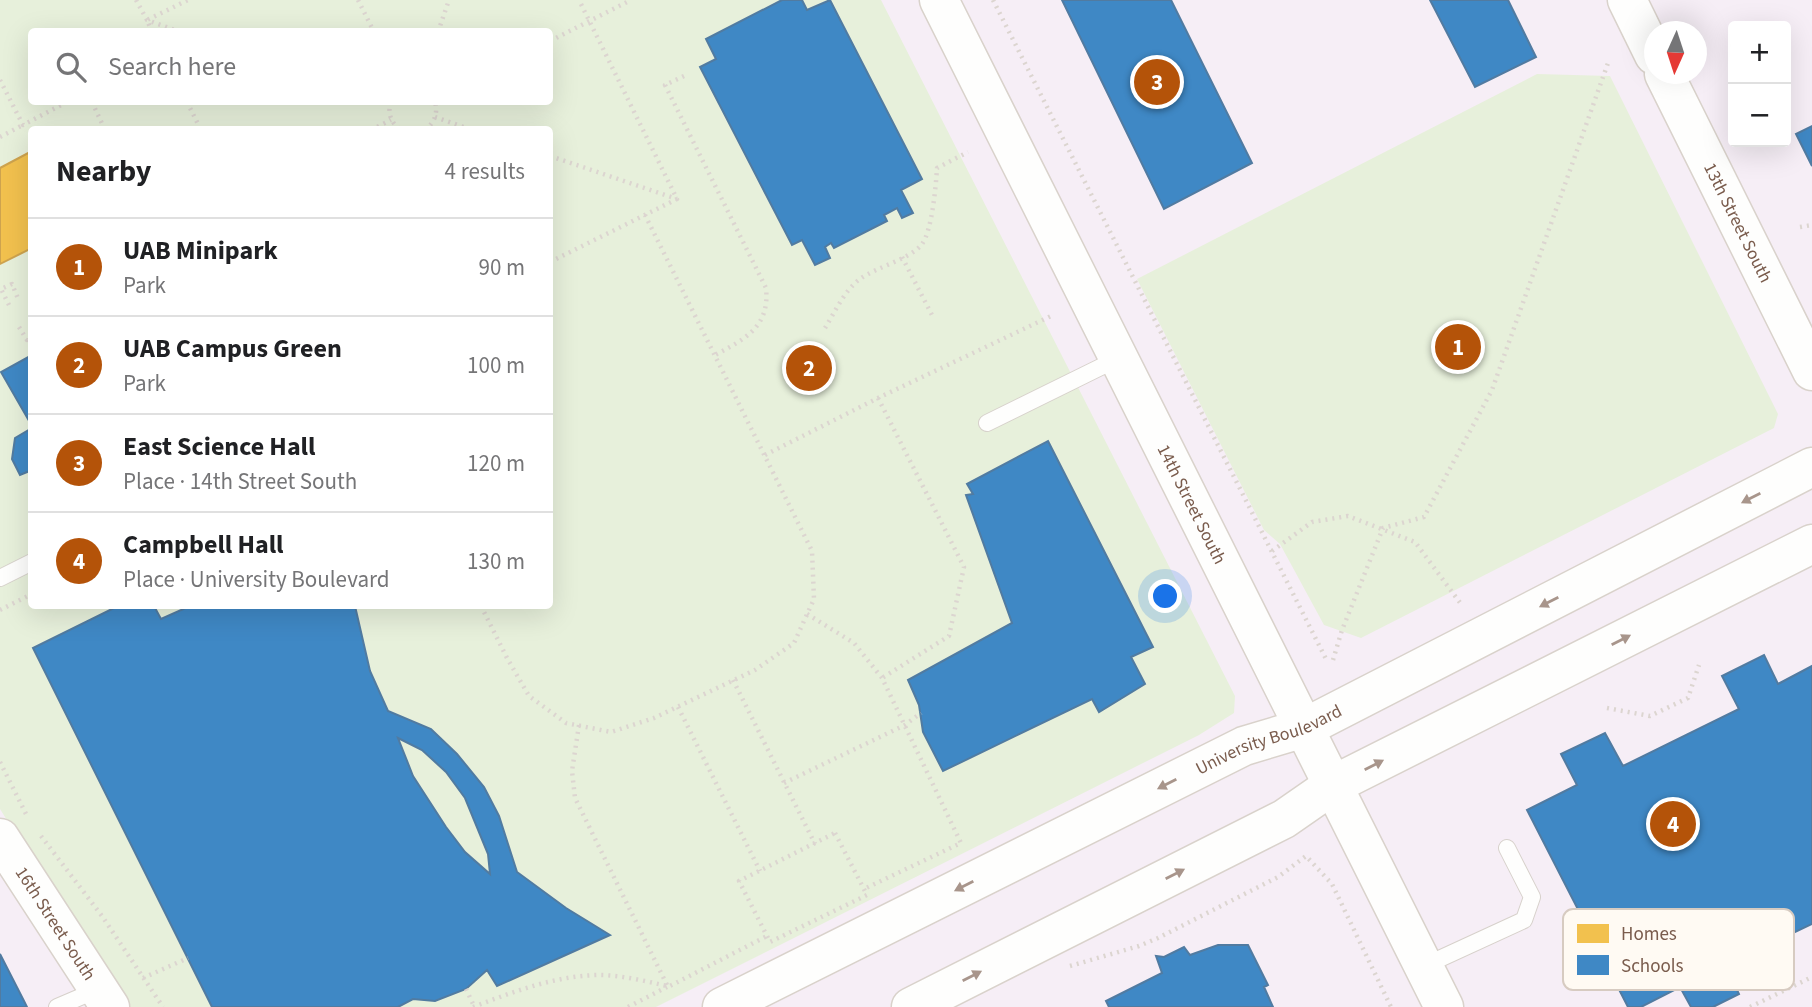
<!DOCTYPE html>
<html lang="en">
<head>
<meta charset="utf-8">
<style>
	body { margin:0; font-family:"Source Sans 3",sans-serif; background:#f6f6f6; color:#202124 }
	.controls { position:absolute; right:21px; top:21px; display:grid; overflow:hidden; border-radius:7px; box-shadow:0 7px 28px #0002 }
	.controls button { width:63px; height:63px; display:grid; place-items:center; padding:0; border:0; border-bottom:2px solid #e0e0e0; background:#fff; color:#202124; font:35px sans-serif }
	.compass { position:absolute; left:1644px; top:21px; width:63px; height:63px; border-radius:50%; background:#fff; box-shadow:0 7px 28px #0002; rotate:183deg }
	.you { position:absolute; left:1166px; top:597px; width:24px; height:24px; margin:-18px; border:5px solid #fff; border-radius:50%; background:#1a73e8; box-shadow:0 0 0 10px #1a73e833 }
	.badge { display:grid; place-items:center; width:46px; height:46px; border-radius:50%; background:#b45309; color:#fff; font-size:23px; font-weight:700 }
	.pin { position:absolute; translate:-50% -50%; border:4px solid #fff; box-shadow:0 2px 7px #0006 }
	.list { margin:0; padding:0; list-style:none }
	h2 { display:flex; justify-content:space-between; align-items:center; height:91px; margin:0; padding:0 28px; font-size:30px }
	h2 small { font-size:23px; font-weight:400; color:#757577 }
	.list li { display:grid; grid-template-columns:46px 1fr auto; gap:21px; align-items:center; box-sizing:border-box; height:98px; padding:0 28px; border-top:2px solid #e0e0e0 }
	.list b { display:block; font-size:26px; white-space:nowrap }
	.list p { margin:0; font-size:23px; white-space:nowrap; color:#757577 }
	.list em { font-size:23px; font-style:normal; color:#757577 }
	.icon { flex:none; width:38px; height:38px; fill:none; stroke:currentColor; stroke-width:2; stroke-linecap:round; stroke-linejoin:round }
	.map { position:relative; flex:none; width:1812px; height:1007px; overflow:hidden }
	.search { position:absolute; background:#fff; box-shadow:0 7px 28px #0002; left:28px; top:28px; width:525px; height:77px; display:flex; align-items:center; gap:18px; box-sizing:border-box; padding:0 24px; border-radius:7px; color:#757577; font-size:26px }
	.panel { position:absolute; background:#fff; box-shadow:0 7px 28px #0002; left:28px; top:126px; width:525px; height:483px; border-radius:7px }
	.map>svg:first-child { display:block }
	.education { fill:#f6eef6; fill-rule:evenodd }
	.green { fill:#e7f0db; fill-rule:evenodd }
	.homes { fill:#f2c14e; stroke:#cea34e; stroke-width:2 }
	.schools { fill:#3f88c5; stroke:#517ba1; stroke-width:2; fill-rule:evenodd }
	.lines { fill:none; stroke-linecap:round; stroke-linejoin:round }
	.lane-casing { stroke:#d7d1cb; stroke-width:18 }
	.secondary-casing { stroke:#d9d2cb; stroke-width:41 }
	.path { stroke:#dcd5d0; stroke-width:4.5; stroke-dasharray:2 5; stroke-linecap:butt }
	.lane { stroke:#fefefd; stroke-width:16 }
	.secondary { stroke:#fefefd; stroke-width:38 }
	.oneway { fill:#a8958b }
	.labels { text-anchor:middle; stroke-width:7; stroke-linejoin:round; paint-order:stroke }
	.street-label { font-size:18px; fill:#7a5c4d; stroke:#fffaf3 }
	.key { fill:#fffaf3; stroke:#d7cbc1; stroke-width:2 }
	.key-label { font-size:19px; fill:#7a5c4d }
</style>
</head>
<body>
<div class="map">
<svg width="1812" height="1007" viewBox="0 0 1812 1007">
	<rect width="100%" height="100%" fill="#f9f5f0"/>
	<path class="education" d="M0,0H1812V1007H0ZM1733,26H1786V142H1733ZM32,32H550V102H32ZM1654,32H1696V74H1654ZM32,130H550V606H32Z"/>
	<path class="green" d="M0,0H881L1235,696L1234,713L1199,735L656,1007H124L0,809ZM32,32H550V102H32ZM32,130H550V606H32Z
		M1537,74L1610,76L1778,414L1774,428L1361,638L1324,625L1280,544L1264,530L1137,279Z"/>
	<path class="homes" d="M32,151V248L0,264V168Z"/>
	<path class="schools" d="M782,0H802L807,10L830,0L922,179L901,190L913,213L902,218L897,208L884,215L887,221L834,248L831,243L825,247L830,258L815,265L802,240L792,245L700,67L716,59L706,39Z
		M1062,0H1171L1252,163L1164,209Z
		M1430,0H1508L1536,57L1475,87Z
		M1812,126V166L1796,134Z
		M32,355V426L1,372Z
		M32,428V470L20,475L12,459L15,438Z
		M1048,441L1153,647L1131,657L1145,684L1099,712L1092,699L943,771L923,732L919,705L908,680L1012,623L966,495L973,494L967,484Z
		M118,606H154L161,619L190,606H355L370,671L388,711L431,729L457,754L484,787L499,816L517,872L566,908L610,935L497,986L487,970L466,989L435,1001L413,999L398,1007H212L33,648ZM398,738L422,750L446,772L465,798L488,854L490,874L465,852L446,827L413,776Z
		M1764,655L1778,684L1812,666V924L1725,965L1739,994L1713,1007H1691L1680,987L1641,1007H1628L1527,810L1577,785L1561,754L1605,733L1623,766L1739,709L1722,676Z
		M1218,945H1248L1268,985L1264,987L1273,1007H1109L1106,1001L1162,973L1156,956L1164,957L1184,947L1190,955Z
		M0,954L24,1001L27,1007H0Z"/>
	<g class="lines">
		<defs>
			<path id="lane" d="M987,423L1119,358
				M0,578L32,562
				M1424,966L1524,920L1532,897L1507,848
				M57,1007L99,989"/>
			<g id="secondary">
				<path id="s1" d="M939,0L1444,1007"/>
				<path d="M1627,0L1654,55"/>
				<path id="s2" d="M1664,74L1812,371"/>
				<path id="s3" d="M0,838L110,1007"/>
				<path id="s4" d="M722,1007L1244,746L1304,728L1812,467"/>
				<path d="M911,1007L1284,819L1333,785L1812,544"/>
			</g>
		</defs>
		<use href="#lane" class="lane-casing"/>
		<use href="#secondary" class="secondary-casing"/>
		<path class="path" d="M136,0L147,20L180,32
			M358,0L374,32
			M993,0L1326,659
			M152,32L147,20L188,0
			M438,32L449,0
			M550,41L631,0
			M684,76L665,85L766,288C770,327 745,339 715,355
			M0,80L23,125L67,102
			M92,102L105,130
			M187,102L201,130
			M391,102C387,113 391,123 401,130
			M435,117L472,130
			M371,130L391,120
			M425,130C435,122 438,113 435,102
			M0,137L23,125
			M550,156L677,199
			M1800,227L1812,225
			M902,257L933,317
			M550,262L677,199L579,0
			M9,305L1,289L12,284L19,301
			M30,319L32,322
			M19,327L27,340L32,338
			M825,328C835,312 844,291 860,279C876,267 911,259 922,244C932,231 936,185 937,168L968,152
			M878,398L964,567L949,636L882,678
			M765,455L878,398L1051,316
			M1272,551L1312,522L1348,516L1415,542L1461,604
			M481,606L507,658L529,696L566,723L611,732L654,718L755,670L794,643L814,599L812,551L645,215
			M0,610L32,594
			M807,614L854,643L882,678L961,843L864,889
			M1333,660L1342,630L1383,528L1424,517L1492,390L1608,63
			M733,680L815,844
			M678,707L760,871
			M1607,708L1650,716L1688,698L1699,665
			M579,725L572,771L575,798L668,987L767,936
			M0,762L28,818
			M784,783L905,725L921,713
			M835,833L867,895L770,942L739,881Z
			M41,836L102,916L163,1007
			M1070,966L1139,946L1158,938L1278,877L1306,856L1332,884L1391,1007
			M143,978L188,958
			M466,989L474,1006
			M473,1007C513,992 554,976 598,975C621,975 645,981 667,986
			M628,1007L667,987
			M1750,1007L1812,977"/>
		<use href="#lane" class="lane"/>
		<use href="#secondary" class="secondary"/>
	</g>
	<defs><path id="oneway-solid" d="M-6-.8H1V-3.2L6.5 0L1 3.2V.8H-6Z" transform="scale(1.75)"/></defs>
	<g class="oneway">
		<use href="#oneway-solid" transform="translate(1751 498) rotate(153)"/>
		<use href="#oneway-solid" transform="translate(1549 602) rotate(153)"/>
		<use href="#oneway-solid" transform="translate(1621 640) rotate(-27)"/>
		<use href="#oneway-solid" transform="translate(1374 765) rotate(-27)"/>
		<use href="#oneway-solid" transform="translate(1167 784) rotate(153)"/>
		<use href="#oneway-solid" transform="translate(1175 874) rotate(-27)"/>
		<use href="#oneway-solid" transform="translate(964 886) rotate(153)"/>
		<use href="#oneway-solid" transform="translate(972 976) rotate(-27)"/>
	</g>
	<g class="labels">
		<g class="street-label">
			<text dy="6" stroke="none"><textPath href="#s2" startOffset="166">13th Street South</textPath></text>
			<text dy="6" stroke="none"><textPath href="#s1" startOffset="564">14th Street South</textPath></text>
			<text dy="6" stroke="none"><textPath href="#s4" startOffset="609">University Boulevard</textPath></text>
			<text dy="6" stroke="none"><textPath href="#s3" startOffset="102">16th Street South</textPath></text>
		</g>
	</g>
	<rect x="1563" y="909" width="231" height="81" rx="10" class="key"/>
	<rect x="1577" y="924" width="32" height="19" fill="#f2c14e"/>
	<rect x="1577" y="955" width="32" height="20" fill="#3f88c5"/>
	<g class="key-label">
		<text x="1621" y="940">Homes</text>
		<text x="1621" y="972">Schools</text>
	</g>
</svg>
<div class="controls">
<button>+</button>
<button>−</button>
</div>
<svg class="compass" viewBox="-18 -18 36 36"><path d="M0-13l5 13h-10z" fill="#e53935"/><path d="M0 13l5-13h-10z" fill="#757577"/></svg>
<div class="you"></div>
<div class="pin badge" style="left:1458px;top:347px">1</div>
<div class="pin badge" style="left:809px;top:368px">2</div>
<div class="pin badge" style="left:1157px;top:82px">3</div>
<div class="pin badge" style="left:1673px;top:824px">4</div>
<div class="search"><svg class="icon" aria-label="search" viewBox="0 0 24 24"><circle cx="10" cy="10" r="6"/><path d="M15 15l6 6"/></svg>Search here</div>
<section class="panel">
<h2>Nearby<small>4 results</small></h2>
<ul class="list">
<li><span class="badge">1</span><div><b>UAB Minipark</b><p>Park</p></div><em>90 m</em></li>
<li><span class="badge">2</span><div><b>UAB Campus Green</b><p>Park</p></div><em>100 m</em></li>
<li><span class="badge">3</span><div><b>East Science Hall</b><p>Place · 14th Street South</p></div><em>120 m</em></li>
<li><span class="badge">4</span><div><b>Campbell Hall</b><p>Place · University Boulevard</p></div><em>130 m</em></li>
</ul>
</section>
</div>
</body>
</html>
